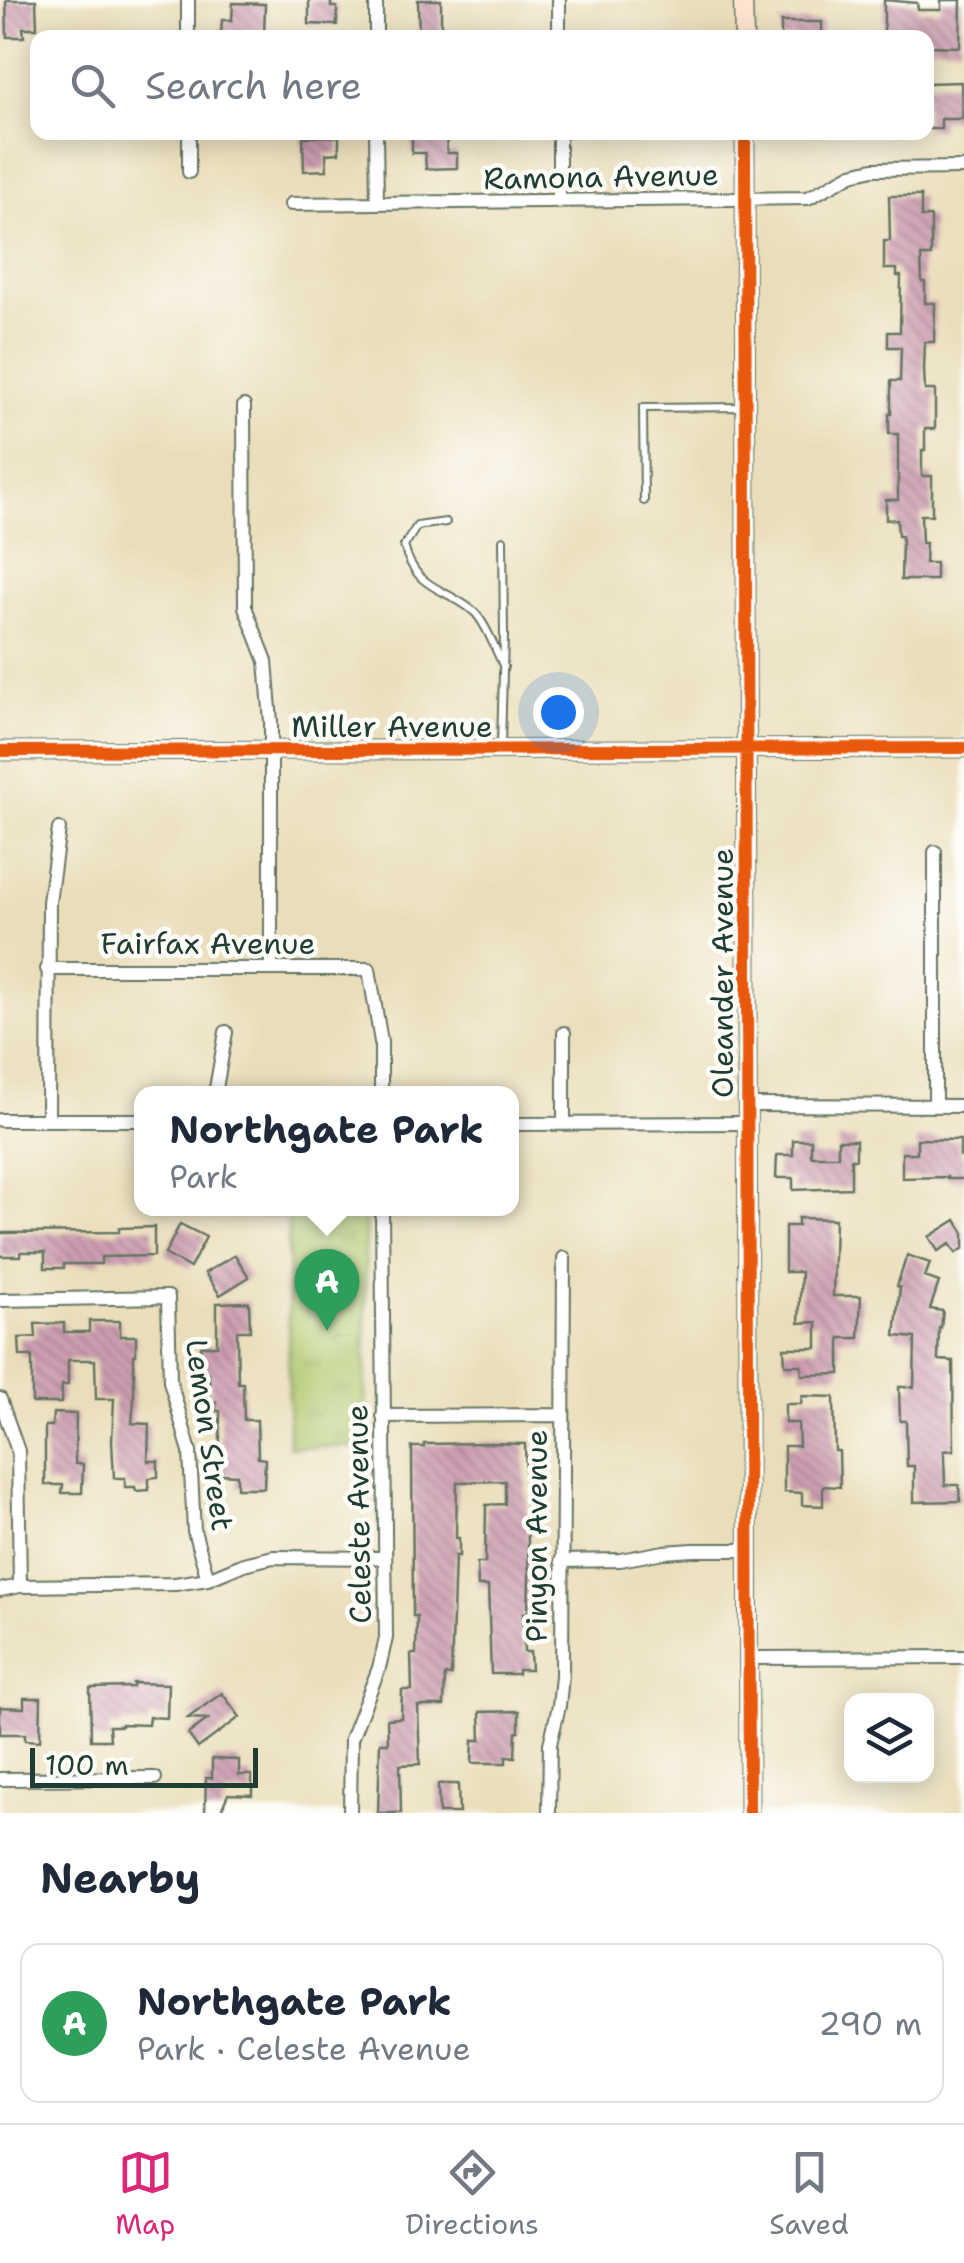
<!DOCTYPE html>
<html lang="en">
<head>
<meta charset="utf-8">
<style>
	body { margin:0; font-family:"Shantell Sans",sans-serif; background:#f6f6f7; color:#1f2937 }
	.controls { position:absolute; right:30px; bottom:30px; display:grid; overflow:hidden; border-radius:20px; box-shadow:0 5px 25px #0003 }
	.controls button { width:90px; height:90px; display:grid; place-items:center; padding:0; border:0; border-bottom:2px solid #e0e1e3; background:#fff; color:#1f2937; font:50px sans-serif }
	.scale { position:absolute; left:30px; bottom:25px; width:228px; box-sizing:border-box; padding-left:10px; border:5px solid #1f3d34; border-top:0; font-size:28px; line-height:35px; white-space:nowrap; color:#1f3d34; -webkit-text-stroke:8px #fdfcf7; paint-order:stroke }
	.you { position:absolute; left:558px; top:712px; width:35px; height:35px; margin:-25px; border:8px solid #fff; border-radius:50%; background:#1a73e8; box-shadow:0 0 0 15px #1a73e833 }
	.badge { display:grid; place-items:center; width:65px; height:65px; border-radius:50%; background:#db2777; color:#fff; font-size:32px; font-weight:700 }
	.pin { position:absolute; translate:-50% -82px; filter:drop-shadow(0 2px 5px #0008) }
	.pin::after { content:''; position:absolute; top:52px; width:35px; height:30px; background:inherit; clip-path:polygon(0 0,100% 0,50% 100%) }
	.popup { position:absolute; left:134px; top:1086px; width:385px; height:130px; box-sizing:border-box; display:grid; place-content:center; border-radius:20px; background:#fff; filter:drop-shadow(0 2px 8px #0005); font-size:32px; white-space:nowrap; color:#747a83 }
	.popup b { font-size:38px; color:#1f2937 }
	.popup::after { content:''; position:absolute; left:50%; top:100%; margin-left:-20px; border:20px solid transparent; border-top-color:#fff }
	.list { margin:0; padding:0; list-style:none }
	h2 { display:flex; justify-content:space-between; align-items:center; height:130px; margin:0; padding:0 40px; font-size:42px }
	h2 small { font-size:32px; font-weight:400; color:#747a83 }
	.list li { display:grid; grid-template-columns:65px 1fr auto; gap:30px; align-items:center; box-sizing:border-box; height:160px; margin:0 20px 20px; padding:0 20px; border:2px solid #e0e1e3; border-radius:20px }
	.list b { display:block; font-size:38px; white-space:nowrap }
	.list p { margin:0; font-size:32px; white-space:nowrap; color:#747a83 }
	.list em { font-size:32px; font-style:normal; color:#747a83 }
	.icon { flex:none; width:55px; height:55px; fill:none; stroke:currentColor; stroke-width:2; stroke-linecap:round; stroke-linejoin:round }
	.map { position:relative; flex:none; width:964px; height:1813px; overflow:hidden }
	.search { position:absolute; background:#fff; box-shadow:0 5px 25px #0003; left:30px; right:30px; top:30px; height:110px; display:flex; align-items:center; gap:25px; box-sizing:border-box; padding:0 35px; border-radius:20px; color:#747a83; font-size:38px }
	.sheet { height:310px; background:#fff }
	nav { display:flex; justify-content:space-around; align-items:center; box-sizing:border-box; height:140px; border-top:2px solid #e0e1e3; background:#fff; font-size:28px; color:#747a83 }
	nav a { display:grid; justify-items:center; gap:5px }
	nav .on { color:#db2777 }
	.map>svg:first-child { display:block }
	.grass { fill:url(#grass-tufts); stroke:#688250; stroke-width:2.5 }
	.building { fill:url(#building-back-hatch) }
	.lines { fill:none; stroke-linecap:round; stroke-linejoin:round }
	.lane-casing { stroke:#667563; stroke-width:10 }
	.street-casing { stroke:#667563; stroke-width:16 }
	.secondary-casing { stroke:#667563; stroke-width:21 }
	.lane { stroke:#fff; stroke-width:6 }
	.street { stroke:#fff; stroke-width:12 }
	.secondary { stroke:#fde4d0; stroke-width:18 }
	.cycleway-casing { stroke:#fdfcf7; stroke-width:19 }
	.cycleway { stroke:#e8590c; stroke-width:12 }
	.labels { text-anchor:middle; stroke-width:9; stroke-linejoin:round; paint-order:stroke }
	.street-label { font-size:30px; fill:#1f3d34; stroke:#fdfcf7 }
</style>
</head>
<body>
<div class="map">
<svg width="964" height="1813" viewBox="0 0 964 1813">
	<defs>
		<pattern id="grass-tufts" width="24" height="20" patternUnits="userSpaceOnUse" patternTransform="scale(2.5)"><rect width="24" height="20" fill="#b0c86d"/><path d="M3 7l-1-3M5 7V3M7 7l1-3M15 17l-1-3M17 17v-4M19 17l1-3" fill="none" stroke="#8fa45a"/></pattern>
		<pattern id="building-back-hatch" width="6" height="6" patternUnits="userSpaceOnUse" patternTransform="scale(2.5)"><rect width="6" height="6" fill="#cd9db1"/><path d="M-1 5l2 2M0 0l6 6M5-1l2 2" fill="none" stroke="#a68191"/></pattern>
	</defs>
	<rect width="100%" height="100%" fill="#fdfcf7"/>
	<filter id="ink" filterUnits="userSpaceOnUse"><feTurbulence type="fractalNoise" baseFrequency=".01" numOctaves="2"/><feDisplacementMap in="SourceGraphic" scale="20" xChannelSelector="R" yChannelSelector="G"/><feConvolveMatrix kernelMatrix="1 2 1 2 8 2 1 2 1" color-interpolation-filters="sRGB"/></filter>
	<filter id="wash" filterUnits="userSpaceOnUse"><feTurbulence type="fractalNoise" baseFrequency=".0048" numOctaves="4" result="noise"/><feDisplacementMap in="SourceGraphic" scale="40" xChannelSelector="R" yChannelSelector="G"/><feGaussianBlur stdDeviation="2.25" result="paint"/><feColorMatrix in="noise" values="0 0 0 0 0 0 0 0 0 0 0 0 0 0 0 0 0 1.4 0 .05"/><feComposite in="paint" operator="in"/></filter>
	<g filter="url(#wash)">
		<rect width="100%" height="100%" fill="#eadeba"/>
		<path class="grass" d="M234,1209H365L366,1447H289L288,1216L234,1215Z"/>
		<g id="blocks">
			<path class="building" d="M6,0H36L37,28H23L24,37H7Z
				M309,0H331V7H337V25L309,24Z
				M418,0H441V38H419Z
				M884,0L917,3L918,10H941V0H961L960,47L930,46V38H884Z
				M233,3L265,4L264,36L221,35L222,20H232Z
				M781,22H822V38H781Z
				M961,82L962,119H941V129H926V83Z
				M446,135L447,153H457V168L426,169L425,153H412V136Z
				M339,136V153L326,154L327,170L304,171L303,137Z
				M889,196H921V217H931V256H921L922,282H925V303H935L934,342H925L924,369L925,390H935V429H925V450H922V476H932V515H921L922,543H926L925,563H936V580H901L902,536H898L897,519L886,520V500H898V434H889V414H891V381H900L901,347H888V332H900L901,276H897V269H884V241H890Z
				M917,1139L960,1140V1156H964V1179H947V1177L902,1178V1153H917Z
				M793,1140H811V1156H838V1140H856V1159H851V1188L793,1190V1178H776L777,1155H793Z
				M798,1218L835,1219L833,1296H861L859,1338H840V1374L802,1375L801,1365H785L784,1348H817V1322L799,1323L801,1272H785V1226H798Z
				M956,1220L964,1233V1248L956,1253L950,1244L938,1251L929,1237Z
				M180,1224L206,1237L190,1268L165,1254Z
				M154,1227V1256L101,1257V1264H64V1268H45V1252H21V1256H0V1233L119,1232V1228Z
				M235,1255L249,1277L220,1295L205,1273Z
				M907,1255L930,1263L925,1277L939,1282L930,1309L943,1311L941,1328H939L938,1360L953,1361L954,1450L944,1451L945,1485H959L960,1501L914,1502V1466H907L906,1421H900L899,1387H914L915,1338L895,1336L900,1287L897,1286Z
				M249,1302L250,1331H237L238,1383H243L244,1420H257L258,1458L265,1459L264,1488H237V1475L220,1474V1411H216V1402H210L209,1373H201V1346H217V1303Z
				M89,1321H120V1336H136V1355H134V1399L132,1423L149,1424L148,1461H158V1477L149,1478V1490L136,1491L135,1487H125V1478H114L112,1441L114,1399H96L95,1360H68V1385H62L61,1403H32V1356H20L19,1338L36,1337L35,1324L64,1323V1332H89Z
				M802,1396L834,1397L835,1451H839L840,1487L823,1486V1506L802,1505V1493L784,1492V1446H799L798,1423H785V1404H801Z
				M53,1413L76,1414L75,1464H83L82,1493H62L63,1485H45V1426H52Z
				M490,1443L525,1444L529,1577L528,1613H523L524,1652H530L531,1670H518V1674H491L488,1586H478L477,1563H485L486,1505L505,1504V1481L457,1482L456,1538H459V1556H455L451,1675H445L444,1706H418L420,1764L400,1765L401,1813H378L380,1743H388L387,1719L401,1718L402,1690H412L411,1654H416L417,1616H413L412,1447H424V1444Z
				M133,1683L168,1684L167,1718L149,1717L148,1725L121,1724V1726H109L110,1740H91L90,1688L133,1687Z
				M222,1693L240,1717L198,1748L188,1734L208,1719L188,1718Z
				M24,1698H41L40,1741L25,1740V1734H0V1707L24,1708Z
				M519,1711V1731L516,1732L515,1757L506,1756V1763H472L473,1740H481L480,1712Z
				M212,1759L239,1760V1775H252V1795L228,1794L220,1813H205L206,1778H212Z
				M438,1784H458L459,1813H439Z"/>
		</g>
	</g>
	<g filter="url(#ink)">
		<use href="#blocks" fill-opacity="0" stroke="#667563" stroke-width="2.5"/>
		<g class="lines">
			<defs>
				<path id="lane" d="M644,501L643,408L745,407
					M446,522L417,526L404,546C416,590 442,586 472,610C485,620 496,652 504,667
					M501,745L504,636L503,540"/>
				<path id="street" d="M188,0V38
					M376,0V38
					M559,0V38
					M189,132V172
					M376,132L377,203
					M559,132V202
					M291,204L808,198L852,174L873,169L964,168
					M244,406L245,607L266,661L271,722V968
					M47,969H369L381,1042V1094
					M564,1033V1124
					M215,1094L226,1032
					M748,1105L964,1106
					M935,1106V852
					M0,1120H142
					M48,1120L49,902L59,829
					M512,1124L748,1123
					M0,1300L168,1297L170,1381L190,1452L194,1531L208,1579
					M0,1399L18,1451L20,1586
					M383,1416L562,1415
					M561,1561L620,1560L664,1552L693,1550H750
					M0,1590L20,1586L175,1584L208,1579L244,1564L273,1557L384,1558
					M749,1658L964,1657
					M0,1779L155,1778
					M350,1813L351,1739L379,1668L386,1638L382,1208
					M549,1813L550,1744L559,1706L562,1676L564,1258"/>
				<path id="secondary" d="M743,0L744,38
					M745,132L749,1813
					M0,751L964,748"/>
			</defs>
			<use href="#lane" class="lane-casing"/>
			<use href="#street" class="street-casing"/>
			<use href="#secondary" class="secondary-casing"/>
			<use href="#lane" class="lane"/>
			<use href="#street" class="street"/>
			<use href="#secondary" class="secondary"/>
			<defs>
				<path id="cycleway" d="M745,132L749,1813
					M0,751L964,748"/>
			</defs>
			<use href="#cycleway" class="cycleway-casing"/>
			<use href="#cycleway" class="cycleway"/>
		</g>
	</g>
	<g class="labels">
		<g class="street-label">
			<text transform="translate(601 177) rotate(-1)" y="10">Ramona Avenue</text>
			<text x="392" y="737">Miller Avenue</text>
			<text x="208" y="954">Fairfax Avenue</text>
			<text transform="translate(723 973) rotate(-90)" y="10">Oleander Avenue</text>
			<text transform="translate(209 1435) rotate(82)" y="10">Lemon Street</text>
			<text transform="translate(359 1514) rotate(-91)" y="10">Celeste Avenue</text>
			<text transform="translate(537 1536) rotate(-90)" y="10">Pinyon Avenue</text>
		</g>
	</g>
</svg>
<div class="controls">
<button><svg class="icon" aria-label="layers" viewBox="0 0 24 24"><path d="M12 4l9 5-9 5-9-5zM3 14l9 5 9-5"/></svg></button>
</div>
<div class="scale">100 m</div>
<div class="you"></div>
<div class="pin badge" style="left:327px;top:1331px;background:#2e9e5b">A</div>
<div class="popup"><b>Northgate Park</b>Park</div>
<div class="search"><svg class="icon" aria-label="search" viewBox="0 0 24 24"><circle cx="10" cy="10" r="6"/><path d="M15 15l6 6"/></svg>Search here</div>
</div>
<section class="sheet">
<h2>Nearby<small></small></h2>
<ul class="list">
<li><span class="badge" style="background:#2e9e5b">A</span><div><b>Northgate Park</b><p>Park · Celeste Avenue</p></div><em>290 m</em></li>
</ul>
</section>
<nav>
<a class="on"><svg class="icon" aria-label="map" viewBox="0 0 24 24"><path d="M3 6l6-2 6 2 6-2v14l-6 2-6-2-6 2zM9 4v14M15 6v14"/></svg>Map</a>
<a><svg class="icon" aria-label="directions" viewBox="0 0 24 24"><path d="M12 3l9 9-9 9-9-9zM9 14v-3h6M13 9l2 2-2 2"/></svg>Directions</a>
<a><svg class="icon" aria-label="saved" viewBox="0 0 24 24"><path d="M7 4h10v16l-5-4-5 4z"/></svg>Saved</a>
</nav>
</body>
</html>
